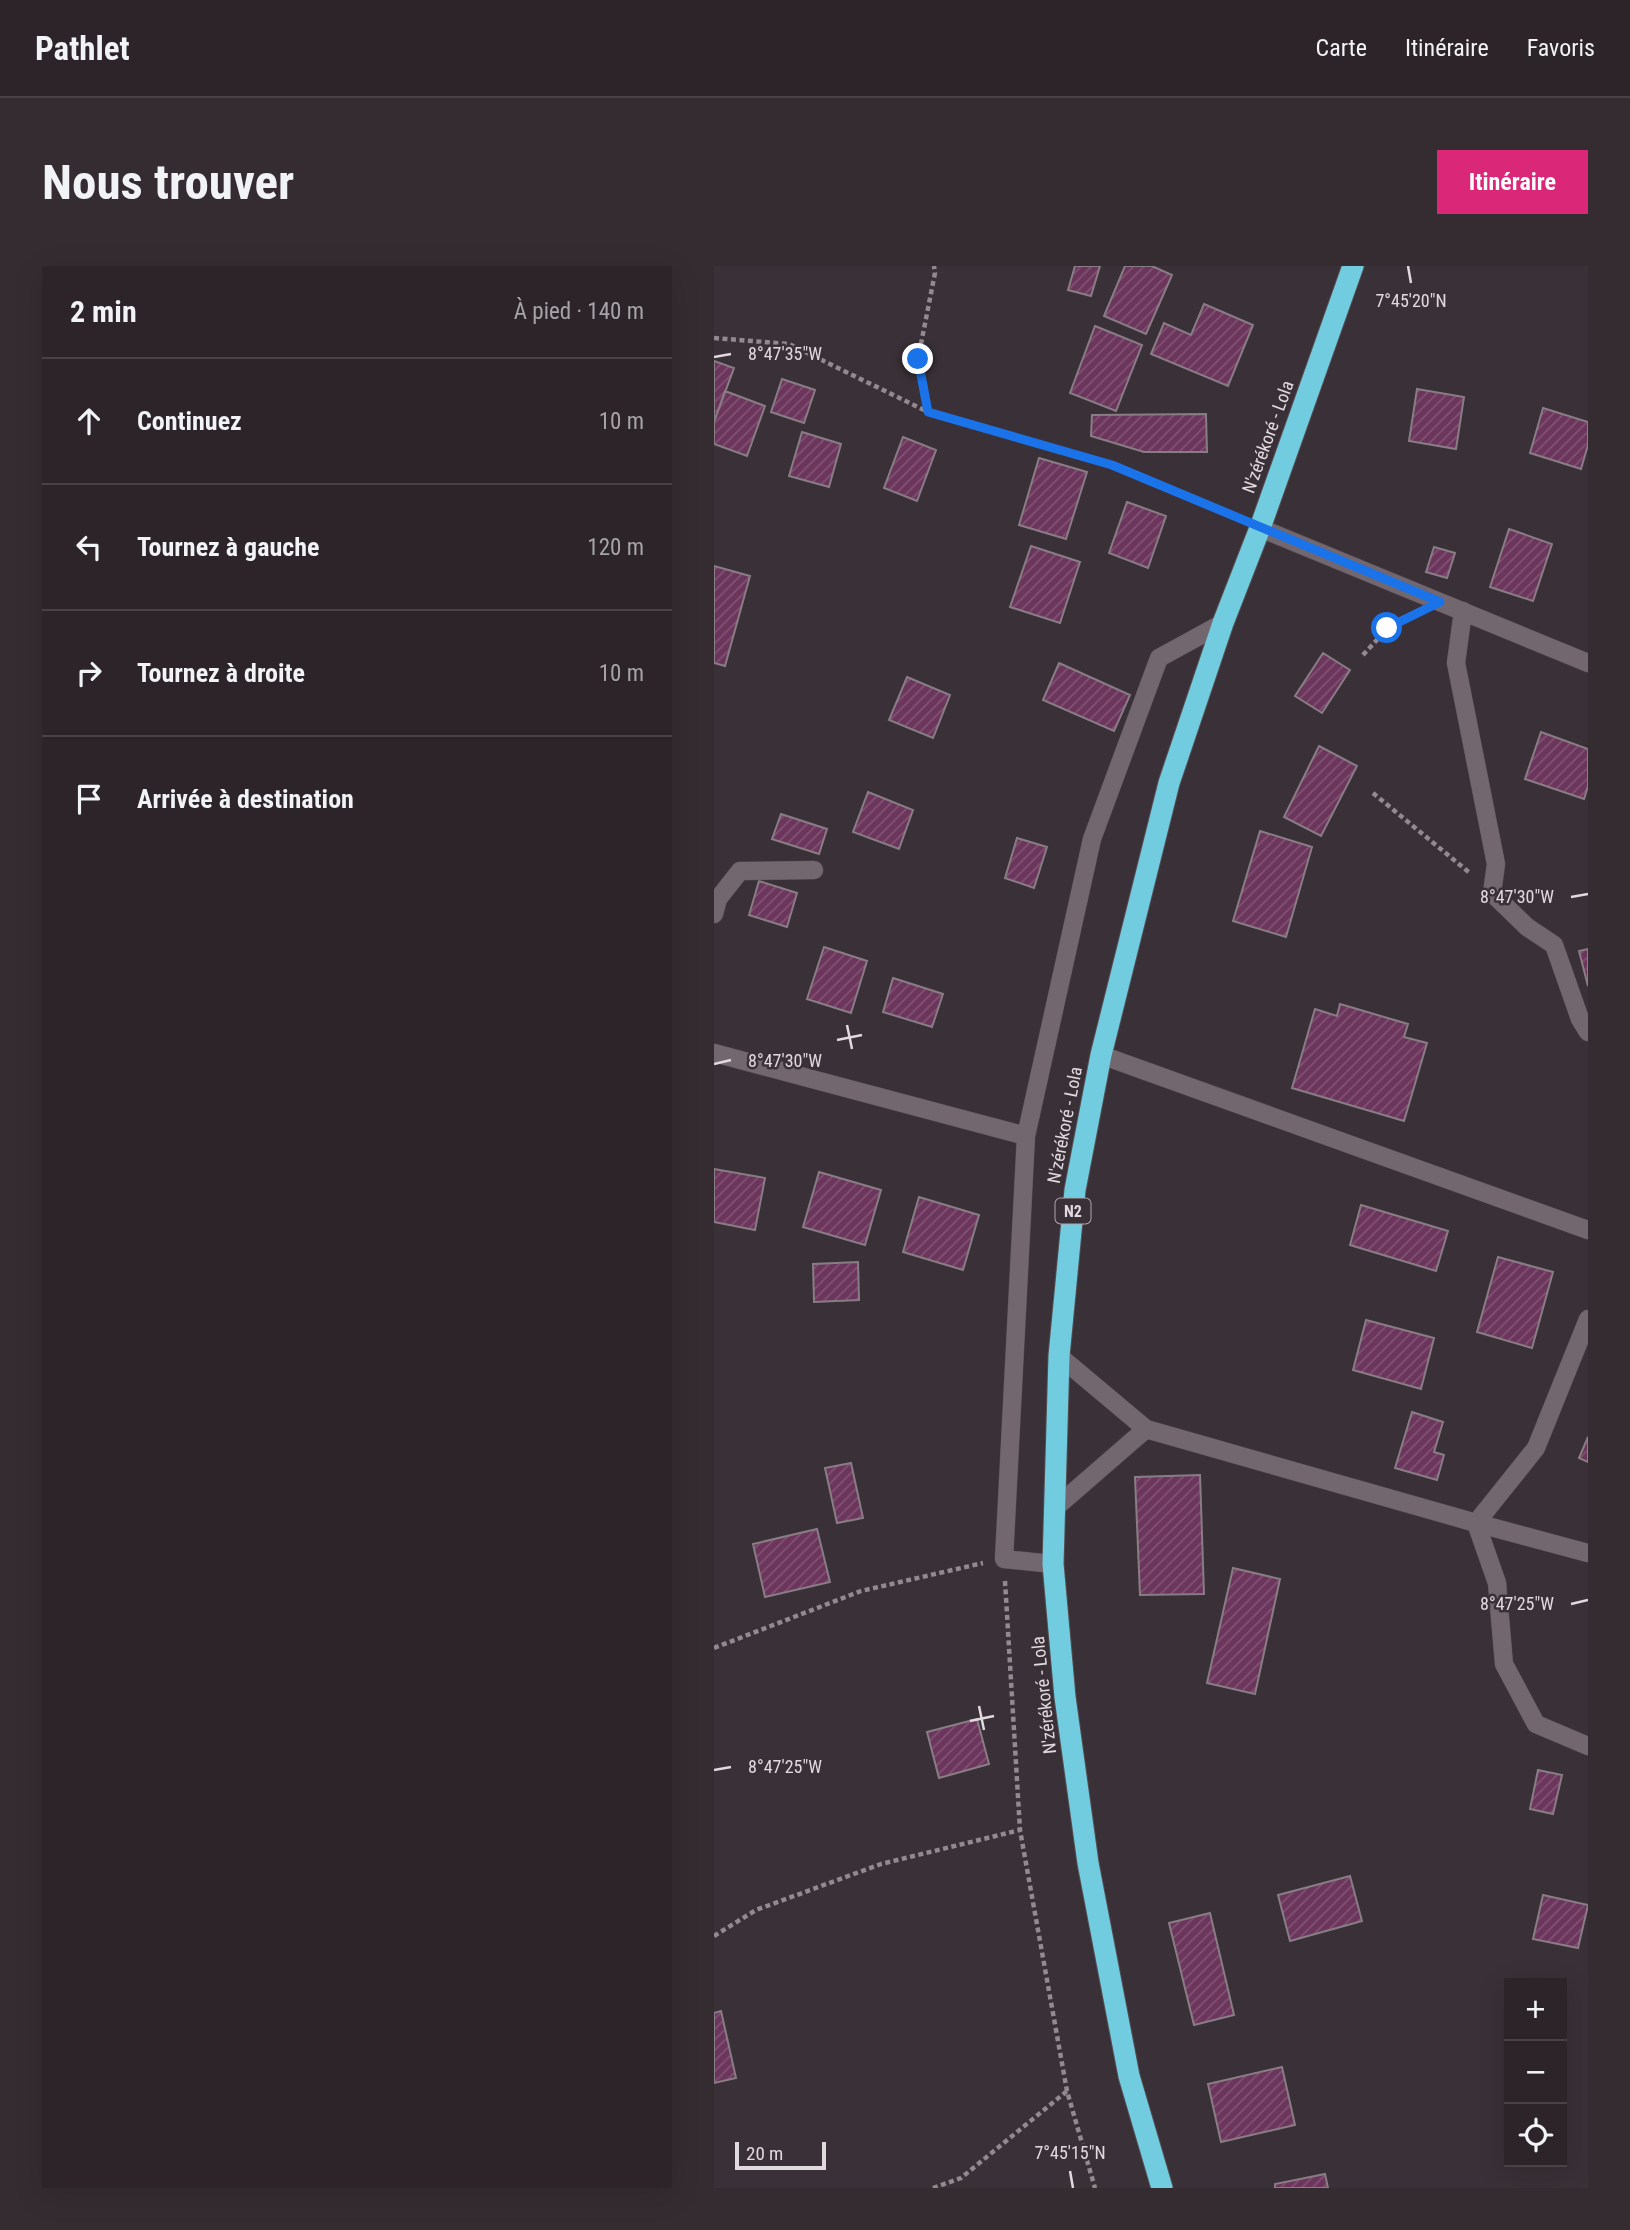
<!DOCTYPE html>
<html lang="fr">
<head>
<meta charset="utf-8">
<style>
	body { margin:0; font-family:"Roboto Condensed",sans-serif; background:#342c31; color:#f1f3f6 }
	.controls { position:absolute; right:21px; bottom:21px; display:grid; overflow:hidden; border-radius:0px; box-shadow:0 7px 28px #0002 }
	.controls button { width:63px; height:63px; display:grid; place-items:center; padding:0; border:0; border-bottom:2px solid #484146; background:#2c2429; color:#f1f3f6; font:35px sans-serif }
	.scale { position:absolute; left:21px; bottom:18px; width:91px; box-sizing:border-box; padding-left:7px; border:4px solid #e0d9dd; border-top:0; font-size:19px; line-height:24px; white-space:nowrap; color:#e0d9dd; -webkit-text-stroke:5px #3a3037; paint-order:stroke }
	.stop { position:absolute; width:21px; height:21px; margin:-16px; border:5px solid #1a73e8; border-radius:50%; background:#fff }
	.stop.end { background:#1a73e8; border-color:#fff; box-shadow:0 2px 7px #0008 }
	.list { margin:0; padding:0; list-style:none }
	h2 { display:flex; justify-content:space-between; align-items:center; height:91px; margin:0; padding:0 28px; font-size:30px }
	h2 small { font-size:23px; font-weight:400; color:#a6a4a8 }
	.list li { display:grid; grid-template-columns:46px 1fr auto; gap:21px; align-items:center; box-sizing:border-box; height:126px; padding:0 28px; border-top:2px solid #484146 }
	.list b { display:block; font-size:26px; white-space:nowrap }
	.list em { font-size:23px; font-style:normal; color:#a6a4a8 }
	.icon { flex:none; width:38px; height:38px; fill:none; stroke:currentColor; stroke-width:2; stroke-linecap:round; stroke-linejoin:round }
	.map { position:relative; flex:none; width:874px; height:1922px; overflow:hidden; border-radius:0px }
	header { display:flex; align-items:center; gap:42px; box-sizing:border-box; height:98px; padding:0 35px; background:#2c2429; border-bottom:2px solid #484146 }
	header strong { font-size:33px }
	nav { display:flex; gap:38px; margin-inline-start:auto; font-size:24px }
	.intro { display:flex; align-items:center; justify-content:space-between; box-sizing:border-box; height:168px; padding:0 42px }
	h1 { margin:0; font-size:49px }
	.button { padding:18px 32px; border-radius:0px; background:#db2777; color:#fff; font-size:24px; font-weight:700 }
	main { display:flex; gap:42px; padding:0 42px }
	aside { flex:1; background:#2c2429; border-radius:0px; box-shadow:0 7px 28px #0002 }
	.map>svg:first-child { display:block }
	.building { fill:url(#building-hatch); stroke:#887d84; stroke-width:2 }
	.lines { fill:none; stroke-linecap:round; stroke-linejoin:round }
	.minor-casing { stroke:#564e53; stroke-width:19 }
	.highway-casing { stroke:#564e53; stroke-width:23 }
	.path { stroke:#928a8f; stroke-width:4.5; stroke-dasharray:5 3.5; stroke-linecap:butt }
	.minor { stroke:#73676f; stroke-width:18 }
	.highway { stroke:#71ccdf; stroke-width:21 }
	.route { stroke:#1a73e8; stroke-width:9 }
	.ticks { fill:none; stroke:#e0d9dd; stroke-width:2.5 }
	.labels { text-anchor:middle; stroke-width:5; stroke-linejoin:round; paint-order:stroke }
	.shield { fill:#3a3037; stroke:#aea6ab; stroke-width:2 }
	.shield-label { font-size:16px; font-weight:bold; fill:#e0d9dd }
	.street-label { font-size:18px; fill:#e0d9dd; stroke:#3a3037 }
	.ticks-label { font-size:18px; text-anchor:middle; fill:#e0d9dd; stroke:#3a3037; stroke-width:5; stroke-linejoin:round; paint-order:stroke }
</style>
</head>
<body>
<header>
<strong>Pathlet</strong>
<nav><a>Carte</a><a>Itinéraire</a><a>Favoris</a></nav>
</header>
<div class="intro"><h1>Nous trouver</h1><a class="button">Itinéraire</a></div>
<main>
<aside>
<h2>2 min<small>À pied · 140 m</small></h2>
<ul class="list">
<li><svg class="icon" aria-label="ahead" viewBox="0 0 24 24"><path d="M12 20V5M6 11l6-6 6 6"/></svg><div><b>Continuez</b></div><em>10 m</em></li>
<li><svg class="icon" aria-label="left" viewBox="0 0 24 24"><path d="M17 20v-9H6M10 6l-5 5 5 5"/></svg><div><b>Tournez à gauche</b></div><em>120 m</em></li>
<li><svg class="icon" aria-label="right" viewBox="0 0 24 24"><path d="M7 20v-9h11M14 6l5 5-5 5"/></svg><div><b>Tournez à droite</b></div><em>10 m</em></li>
<li><svg class="icon" aria-label="arrive" viewBox="0 0 24 24"><path d="M6 21V4h12l-3 4 3 4H6"/></svg><div><b>Arrivée à destination</b></div></li>
</ul>
</aside>
<div class="map">
<svg width="874" height="1922" viewBox="0 0 874 1922">
	<defs>
		<pattern id="building-hatch" width="6" height="6" patternUnits="userSpaceOnUse" patternTransform="scale(1.75)"><rect width="6" height="6" fill="#6b355c"/><path d="M-1 1l2-2M0 6l6-6M5 7l2-2" fill="none" stroke="#805273"/></pattern>
	</defs>
	<rect width="100%" height="100%" fill="#3a3037"/>
	<path class="building" d="M361,0H386L377,30L354,24Z
		M411,0H438L458,9L432,68L390,50Z
		M490,38L539,59L514,120L437,88L450,57L477,69Z
		M381,60L428,79L402,145L356,127Z
		M0,95L20,102L0,156Z
		M68,113L101,124L90,157L57,146Z
		M703,123L750,131L742,183L695,175Z
		M11,125L51,140L33,190L0,178V156Z
		M829,142L874,156V179L867,203L816,187Z
		M492,148L493,186H430L377,170L378,149Z
		M88,166L127,178L115,221L75,210Z
		M189,171L222,184L203,235L170,222Z
		M325,192L373,206L352,273L305,259Z
		M413,236L452,250L434,302L395,287Z
		M795,263L838,278L819,335L776,321Z
		M317,280L366,296L346,357L296,341Z
		M720,281L741,287L733,312L712,306Z
		M0,300L36,310L11,400L0,397Z
		M609,387L636,404L608,447L581,430Z
		M345,397L416,429L400,465L329,434Z
		M193,411L236,429L219,472L175,454Z
		M827,466L874,483V520L870,533L811,513Z
		M605,480L643,500L607,570L570,551Z
		M154,526L199,544L185,583L139,566Z
		M67,548L113,563L105,588L58,573Z
		M546,565L598,581L572,671L519,655Z
		M303,572L333,581L320,622L291,612Z
		M45,615L83,627L73,661L35,649Z
		M110,681L153,695L137,747L93,733Z
		M874,683V720L865,685Z
		M179,712L229,728L218,761L169,746Z
		M626,738L694,758L690,771L713,777L690,855L578,822L601,743L623,750Z
		M0,903L51,912L41,964L0,956Z
		M105,906L167,924L151,979L89,961Z
		M205,931L265,949L249,1004L189,986Z
		M647,939L734,965L722,1005L636,979Z
		M784,991L839,1006L818,1082L763,1066Z
		M144,996L145,1034L100,1036L99,998Z
		M652,1054L720,1072L707,1123L639,1104Z
		M698,1146L729,1156L720,1186L730,1189L723,1214L681,1202Z
		M874,1171V1196L865,1192Z
		M137,1197L149,1252L123,1257L111,1202Z
		M486,1209L490,1328L426,1329L421,1211Z
		M103,1263L116,1316L51,1331L39,1278Z
		M519,1302L566,1313L541,1428L493,1417Z
		M263,1453L275,1498L225,1512L213,1466Z
		M824,1504L848,1509L839,1548L816,1543Z
		M636,1610L648,1655L576,1675L564,1629Z
		M829,1629L874,1639L864,1682L819,1673Z
		M496,1647L520,1749L480,1759L455,1657Z
		M7,1745L22,1812L0,1817V1747Z
		M568,1801L581,1859L507,1876L494,1818Z
		M611,1908L614,1922H561V1918Z"/>
	<g class="lines">
		<defs>
			<path id="minor" d="M546,262L874,397
				M749,345L742,397L782,598L778,627L813,661L840,679L866,753L874,766
				M0,648L4,633L26,605L100,604
				M0,787L312,870
				M387,789L874,964
				M345,1090L432,1163L762,1257L822,1182L874,1053
				M341,1242L432,1163
				M874,1287L762,1257L783,1317L790,1398L822,1458L874,1480
				M339,1298L290,1293L312,870L378,573L445,392L509,357"/>
			<path id="highway" d="M448,1922L415,1810L374,1597L351,1431L339,1298L345,1090L361,924L387,789L455,517L509,357L546,262L639,0"/>
		</defs>
		<use href="#minor" class="minor-casing"/>
		<use href="#highway" class="highway-casing"/>
		<path class="path" d="M0,72L75,78L214,146L398,199L522,252
			M214,145L204,93L221,7L220,0
			M649,389L673,363L697,350
			M659,527L757,608
			M291,1315L306,1564L353,1825L381,1922
			M0,1382L147,1325L269,1297
			M0,1670L42,1644L167,1598L306,1564
			M219,1922L247,1912L353,1825"/>
		<use href="#minor" class="minor"/>
		<use href="#highway" class="highway"/>
	</g>
	<g class="lines">
		<path class="route" d="M204,93L214,146L398,199L726,336L673,362"/>
	</g>
	<path class="ticks" d="M694,0L697,17M0,91L17,88M857,631L874,628M133,759L138,783M123,774L148,769M0,798L17,794M857,1338L874,1334M265,1440L270,1464M256,1455L280,1450M0,1504L17,1501M356,1905L359,1922"/>
	<g class="labels">
		<rect class="shield" x="341.5" y="932.5" width="35" height="25" rx="5"/>
		<g class="shield-label">
			<text x="359" y="951">N2</text>
		</g>
		<g class="street-label">
			<text transform="translate(554 171) rotate(-70)" y="6">N'zérékoré - Lola</text>
			<text transform="translate(351 859) rotate(-79)" y="6">N'zérékoré - Lola</text>
			<text transform="translate(330 1429) rotate(-96)" y="6">N'zérékoré - Lola</text>
		</g>
	</g>
	<g class="ticks-label">
		<text x="697" y="41">7°45'20"N</text>
		<text x="71" y="94">8°47'35"W</text>
		<text x="803" y="637">8°47'30"W</text>
		<text x="71" y="801">8°47'30"W</text>
		<text x="803" y="1344">8°47'25"W</text>
		<text x="71" y="1507">8°47'25"W</text>
		<text x="356" y="1893">7°45'15"N</text>
	</g>
</svg>
<div class="controls">
<button>+</button>
<button>−</button>
<button><svg class="icon" aria-label="locate" viewBox="0 0 24 24"><circle cx="12" cy="12" r="6"/><path d="M12 2v4M12 18v4M2 12h4M18 12h4"/></svg></button>
</div>
<div class="scale">20 m</div>
<div class="stop" style="left:673px;top:362px"></div>
<div class="stop end" style="left:204px;top:93px"></div>
</div>
</main>
</body>
</html>
